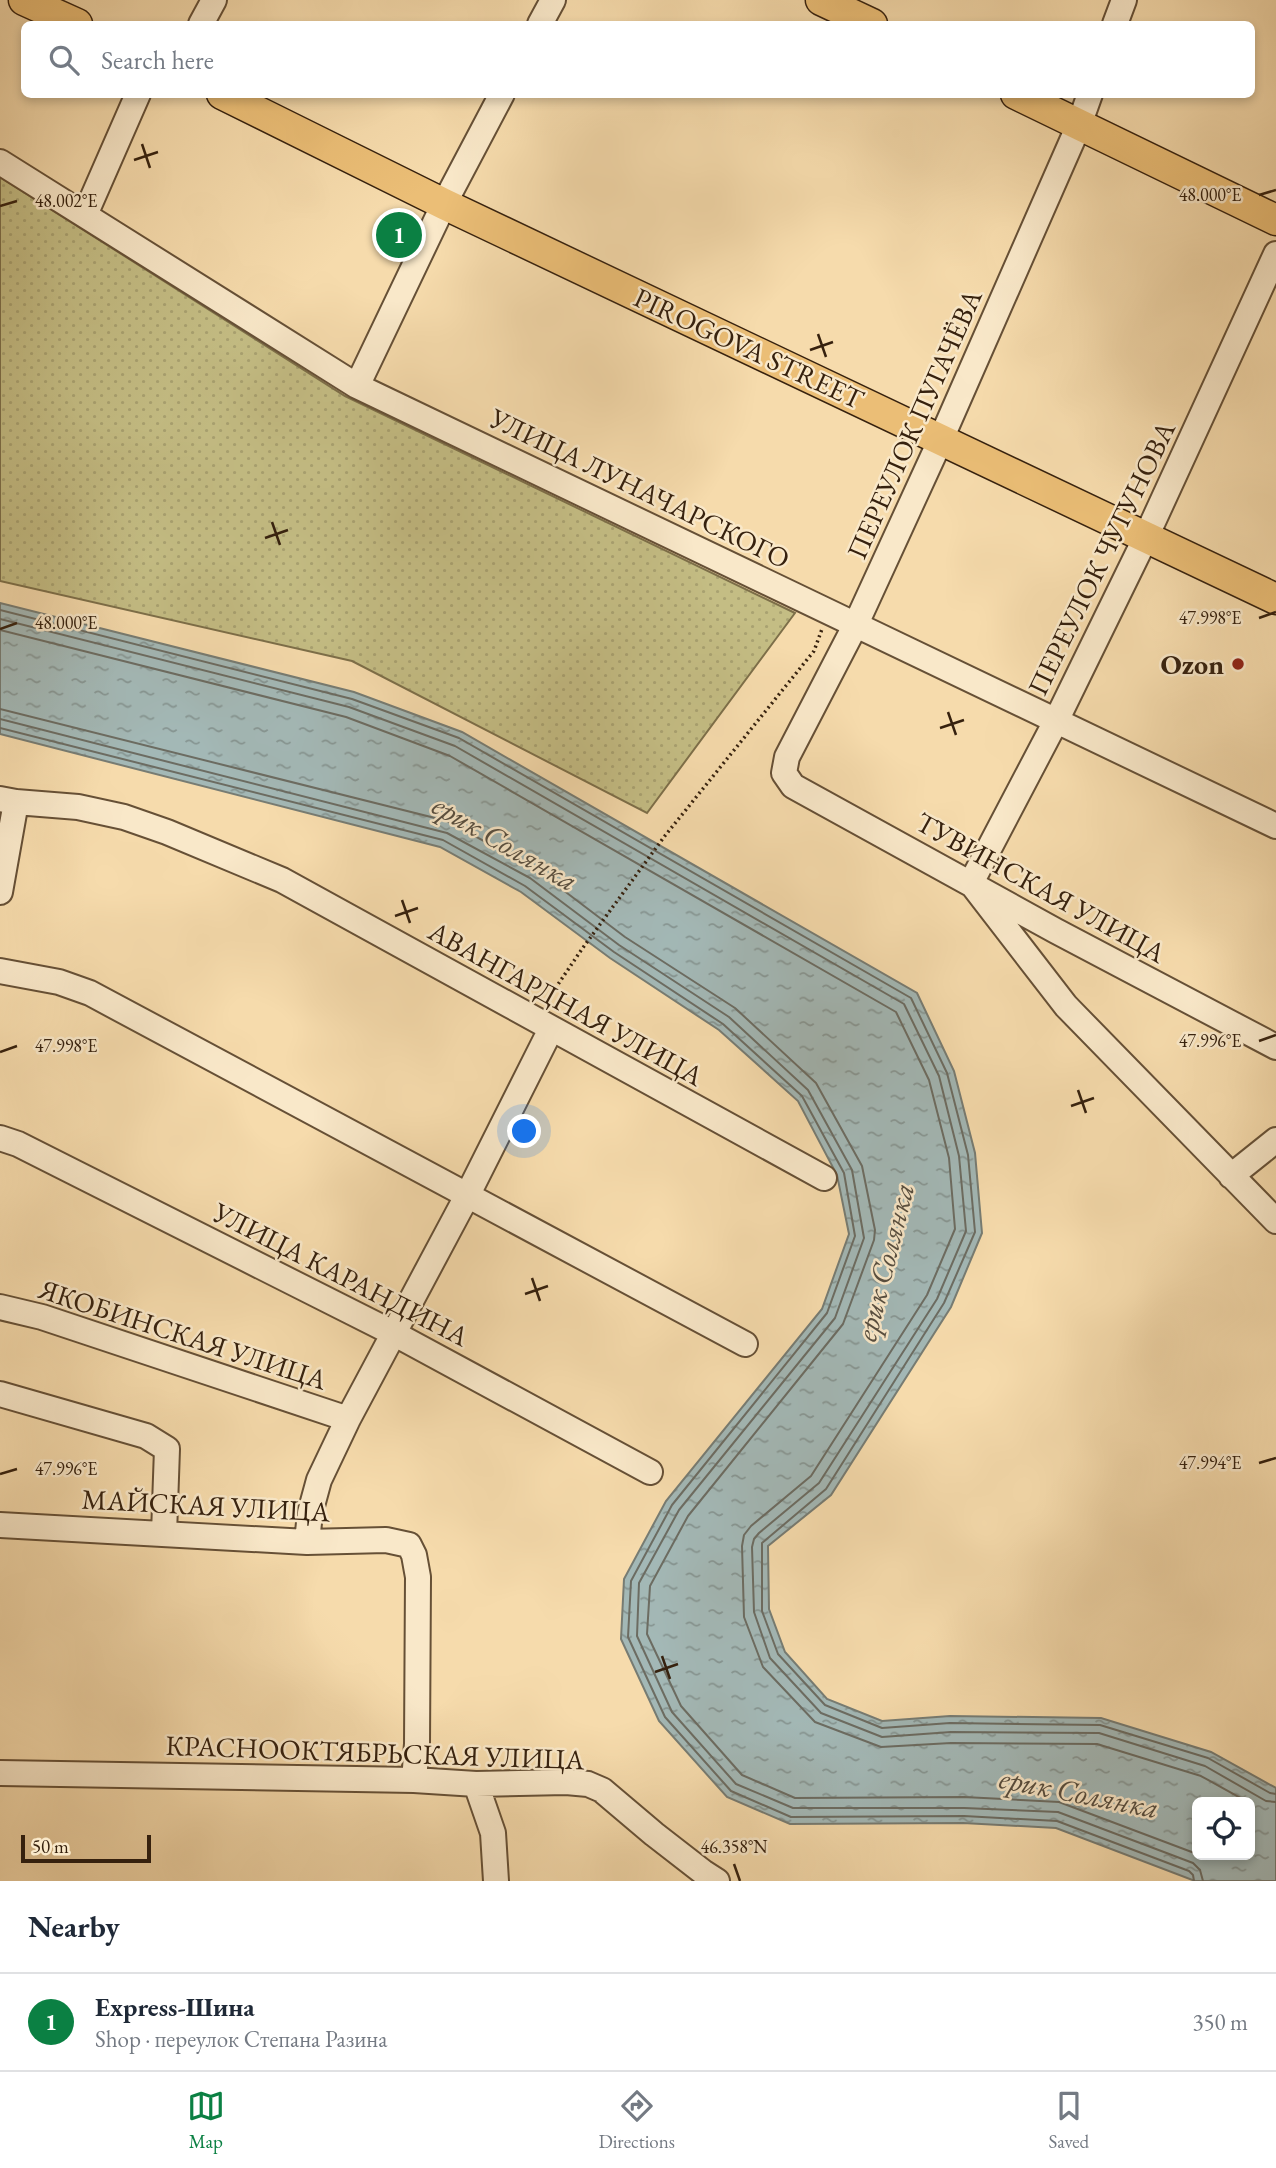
<!DOCTYPE html>
<html lang="en">
<head>
<meta charset="utf-8">
<style>
	body { margin:0; font-family:"EB Garamond",serif; background:#f6f6f7; color:#1f2937 }
	.controls { position:absolute; right:21px; bottom:21px; display:grid; overflow:hidden; border-radius:10px; box-shadow:0 4px 10px #0003 }
	.controls button { width:63px; height:63px; display:grid; place-items:center; padding:0; border:0; border-bottom:2px solid #e0e1e3; background:#fff; color:#1f2937; font:35px sans-serif }
	.scale { position:absolute; left:21px; bottom:18px; width:130px; box-sizing:border-box; padding-left:7px; border:4px solid #36210e; border-top:0; font-size:19px; line-height:24px; white-space:nowrap; color:#36210e; -webkit-text-stroke:5px #f9e8c9; paint-order:stroke }
	.you { position:absolute; left:525px; top:1132px; width:24px; height:24px; margin:-18px; border:5px solid #fff; border-radius:50%; background:#1a73e8; box-shadow:0 0 0 10px #1a73e833 }
	.badge { display:grid; place-items:center; width:46px; height:46px; border-radius:50%; background:#0b8043; color:#fff; font-size:23px; font-weight:700 }
	.pin { position:absolute; translate:-50% -50%; border:4px solid #fff; box-shadow:0 2px 7px #0006 }
	.list { margin:0; padding:0; list-style:none }
	h2 { display:flex; justify-content:space-between; align-items:center; height:91px; margin:0; padding:0 28px; font-size:30px }
	h2 small { font-size:23px; font-weight:400; color:#747a83 }
	.list li { display:grid; grid-template-columns:46px 1fr auto; gap:21px; align-items:center; box-sizing:border-box; height:98px; padding:0 28px; border-top:2px solid #e0e1e3 }
	.list b { display:block; font-size:26px; white-space:nowrap }
	.list p { margin:0; font-size:23px; white-space:nowrap; color:#747a83 }
	.list em { font-size:23px; font-style:normal; color:#747a83 }
	.icon { flex:none; width:38px; height:38px; fill:none; stroke:currentColor; stroke-width:2; stroke-linecap:round; stroke-linejoin:round }
	.map { position:relative; flex:none; width:1276px; height:1881px; overflow:hidden }
	.search { position:absolute; background:#fff; box-shadow:0 4px 10px #0003; left:21px; right:21px; top:21px; height:77px; display:flex; align-items:center; gap:18px; box-sizing:border-box; padding:0 24px; border-radius:10px; color:#747a83; font-size:26px }
	.sheet { height:189px; background:#fff }
	nav { display:flex; justify-content:space-around; align-items:center; box-sizing:border-box; height:98px; border-top:2px solid #e0e1e3; background:#fff; font-size:19px; color:#747a83 }
	nav a { display:grid; justify-items:center; gap:4px }
	nav .on { color:#0b8043 }
	.map>svg:first-child { display:block }
	.grass { fill:url(#grass-dots); stroke:#7d6f49; stroke-width:2 }
	.water { fill:url(#water-ripples); stroke:#777c73; stroke-width:2; fill-rule:evenodd }
	.lines { fill:none; stroke-linecap:round; stroke-linejoin:round }
	.shore { stroke:#6c6c62; stroke-width:2 }
	.minor-casing { stroke:#665036; stroke-width:28 }
	.major-casing { stroke:#36210e; stroke-width:33 }
	.path { stroke:#36210e; stroke-width:3.5; stroke-dasharray:2 3.5; stroke-linecap:butt }
	.minor { stroke:#f9e8c9; stroke-width:24 }
	.major { stroke:#ebbe76; stroke-width:30 }
	.ticks { fill:none; stroke:#36210e; stroke-width:2.5 }
	.poi-dot { fill:#8f2418; stroke:#f9e8c9; stroke-width:2.5 }
	.labels { text-anchor:middle; stroke-width:5; stroke-linejoin:round; paint-order:stroke }
	.street-label { font-size:28px; fill:#36210e; stroke:#f9e8c9 }
	.poi-label { font-size:28px; font-weight:bold; fill:#36210e; stroke:#f9e8c9; text-anchor:end }
	.water-label { font-size:30px; font-style:italic; fill:#574e40; stroke:#f9e8c9 }
	.ticks-label { font-size:18px; text-anchor:middle; fill:#36210e; stroke:#f9e8c9; stroke-width:5; stroke-linejoin:round; paint-order:stroke }
</style>
</head>
<body>
<div class="map">
<svg width="1276" height="1881" viewBox="0 0 1276 1881">
	<defs>
		<pattern id="grass-dots" width="8" height="8" patternUnits="userSpaceOnUse" patternTransform="scale(1.75)"><rect width="8" height="8" fill="#c4bd84"/><path d="M2 2h.1M6 6h.1" fill="none" stroke="#a9a271" stroke-width="1.8" stroke-linecap="round"/></pattern>
		<pattern id="water-ripples" width="26" height="14" patternUnits="userSpaceOnUse" patternTransform="scale(1.75)"><rect width="26" height="14" fill="#a3b8b6"/><path d="M2 4q2-2 4 0t4 0M15 11q2-2 4 0t4 0" fill="none" stroke="#869592"/></pattern>
	</defs>
	<rect width="100%" height="100%" fill="#f6dbac"/>
	<filter id="stains"><feTurbulence type="fractalNoise" baseFrequency=".00286" numOctaves="4"/><feColorMatrix values="0 0 0 0 .2 0 0 0 0 .09 0 0 0 0 .02 0 0 0 .5 -.17"/></filter>
	<radialGradient id="worn" r=".72"><stop offset=".6" stop-color="#630" stop-opacity="0"/><stop offset="1" stop-color="#630" stop-opacity=".3"/></radialGradient>
	<path class="grass" d="M0,177L345,396L795,613L647,813L352,661L0,581Z"/>
	<path class="water" d="M0,603L354,692L462,732L917,993L954,1071L975,1153L982,1233L951,1307L831,1495L768,1546L769,1609L785,1652L827,1699L882,1721L950,1716L1101,1718L1211,1752L1276,1788V1881H1195L1056,1828L963,1823L790,1824L727,1797L659,1721L621,1639L624,1579L666,1501L822,1309L849,1234L837,1175L798,1101L719,1030L610,958L521,892L440,847L0,734ZM1197,1802H1250V1855H1197Z"/>
	<g class="lines">
		<path class="shore" d="M0,610L352,699L459,738L911,998L947,1073L968,1155L975,1232L944,1303L826,1489L762,1543V1611L778,1654L825,1705L882,1728L950,1723L1100,1725L1208,1758L1270,1793L1276,1794
			M0,619L349,707L455,746L904,1004L939,1076L959,1156L966,1231L937,1299L819,1483L759,1533L754,1539L752,1547L754,1612L770,1658L821,1713L882,1737L951,1732L1099,1733L1205,1766L1266,1801L1276,1802
			M0,630L346,717L450,756L896,1012L929,1080L949,1158L955,1229L927,1295L811,1476L751,1526L744,1535L742,1546L744,1617L763,1667L815,1722L881,1747L951,1743L1097,1744L1201,1776L1248,1802
			M0,709L447,821L534,868L625,937L735,1008L816,1083L862,1166L875,1230L874,1240L843,1324L688,1516L650,1586L647,1634L681,1706L742,1775L795,1798L964,1797L1059,1802L1197,1854
			M0,719L447,833L530,878L619,945L729,1017L808,1090L852,1170L864,1238L835,1318L679,1510L639,1583L637,1636L672,1712L736,1784L793,1808H964L1058,1812L1193,1863L1200,1870L1203,1881
			M0,728L443,840L525,886L614,952L723,1024L802,1096L844,1173L855,1236L827,1313L672,1505L631,1581L628,1637L665,1717L731,1791L791,1817L964,1816L1057,1821L1189,1871L1193,1875L1194,1881"/>
		<defs>
			<path id="minor" d="M201,24L214,0
				M540,24L553,0
				M1115,24L1124,0
				M1090,94L1079,125L941,439L856,624L787,757L784,773L793,786L1056,931L1276,1047
				M0,162L357,386L1276,826
				M85,215L138,94
				M1276,254L1146,537L1056,721L971,883L1066,1006L1276,1221
				M357,386L444,204L502,94
				M0,799L16,802L78,807L124,817L167,832L282,880L824,1178
				M0,892L16,802
				M0,971L59,982L90,993L745,1344
				M0,1138L18,1144L393,1333L650,1472
				M1231,1176L1276,1140
				M0,1307L42,1317L348,1419
				M0,1394L146,1436L167,1449L164,1534
				M0,1525L307,1542L386,1540L409,1545L414,1555L418,1577L417,1744L414,1780
				M307,1542L310,1513L319,1480L348,1419L467,1196L551,1029
				M0,1773L414,1780L476,1784L566,1782L588,1784L602,1790L654,1834L703,1872L717,1881
				M476,1784L493,1833L496,1881"/>
			<path id="major" d="M24,0L77,24
				M821,0L872,24
				M222,94L444,204L1276,599
				M1016,94L1276,220"/>
		</defs>
		<use href="#minor" class="minor-casing"/>
		<use href="#major" class="major-casing"/>
		<path class="path" d="M546,1002L582,949L664,837L814,651L822,629"/>
		<use href="#minor" class="minor"/>
		<use href="#major" class="major"/>
	</g>
	<path class="ticks" d="M142,144L150,168M134,160L158,152M1259,195L1276,190M0,206L17,201M818,334L826,357M810,350L833,342M272,522L280,545M265,538L288,530M1259,618L1276,612M0,629L17,623M948,712L956,735M940,728L964,720M402,900L410,923M395,916L418,908M1259,1041L1276,1035M0,1052L17,1046M1078,1090L1086,1113M1071,1106L1094,1098M532,1278L540,1301M525,1294L548,1286M1259,1463L1276,1458M0,1474L17,1469M662,1656L670,1679M655,1672L678,1664M734,1864L740,1881"/>
	<circle class="poi-dot" cx="1238" cy="664" r="7"/>
	<g class="labels">
		<g class="street-label">
			<text transform="translate(749 348) rotate(25)" y="10">PIROGOVA STREET</text>
			<text transform="translate(914 424) rotate(-66)" y="10">ПЕРЕУЛОК ПУГАЧЁВА</text>
			<text transform="translate(640 488) rotate(26)" y="10">УЛИЦА ЛУНАЧАРСКОГО</text>
			<text transform="translate(1101 558) rotate(-64)" y="10">ПЕРЕУЛОК ЧУГУНОВА</text>
			<text transform="translate(1041 887) rotate(29)" y="10">ТУВИНСКАЯ УЛИЦА</text>
			<text transform="translate(566 1003) rotate(29)" y="10">АВАНГАРДНАЯ УЛИЦА</text>
			<text transform="translate(341 1274) rotate(27)" y="10">УЛИЦА КАРАНДИНА</text>
			<text transform="translate(183 1334) rotate(18)" y="10">ЯКОБИНСКАЯ УЛИЦА</text>
			<text transform="translate(206 1505) rotate(3)" y="10">МАЙСКАЯ УЛИЦА</text>
			<text transform="translate(375 1752) rotate(2)" y="10">КРАСНООКТЯБРЬСКАЯ УЛИЦА</text>
		</g>
		<g class="poi-label">
			<text x="1224" y="674">Ozon</text>
		</g>
		<g class="water-label">
			<text transform="translate(505 843) rotate(30)" y="10">ерик Солянка</text>
			<text transform="translate(885 1262) rotate(-76)" y="10">ерик Солянка</text>
			<text transform="translate(1079 1793) rotate(11)" y="10">ерик Солянка</text>
		</g>
	</g>
	<g class="ticks-label">
		<text x="1210" y="201">48.000°E</text>
		<text x="66" y="207">48.002°E</text>
		<text x="1210" y="624">47.998°E</text>
		<text x="66" y="629">48.000°E</text>
		<text x="1210" y="1047">47.996°E</text>
		<text x="66" y="1052">47.998°E</text>
		<text x="1210" y="1469">47.994°E</text>
		<text x="66" y="1475">47.996°E</text>
		<text x="734" y="1853">46.358°N</text>
	</g>
	<rect width="100%" height="100%" filter="url(#stains)"/>
	<rect width="100%" height="100%" fill="url(#worn)"/>
</svg>
<div class="controls">
<button><svg class="icon" aria-label="locate" viewBox="0 0 24 24"><circle cx="12" cy="12" r="6"/><path d="M12 2v4M12 18v4M2 12h4M18 12h4"/></svg></button>
</div>
<div class="scale">50 m</div>
<div class="you"></div>
<div class="pin badge" style="left:399px;top:235px">1</div>
<div class="search"><svg class="icon" aria-label="search" viewBox="0 0 24 24"><circle cx="10" cy="10" r="6"/><path d="M15 15l6 6"/></svg>Search here</div>
</div>
<section class="sheet">
<h2>Nearby<small></small></h2>
<ul class="list">
<li><span class="badge">1</span><div><b>Express-Шина</b><p>Shop · переулок Степана Разина</p></div><em>350 m</em></li>
</ul>
</section>
<nav>
<a class="on"><svg class="icon" aria-label="map" viewBox="0 0 24 24"><path d="M3 6l6-2 6 2 6-2v14l-6 2-6-2-6 2zM9 4v14M15 6v14"/></svg>Map</a>
<a><svg class="icon" aria-label="directions" viewBox="0 0 24 24"><path d="M12 3l9 9-9 9-9-9zM9 14v-3h6M13 9l2 2-2 2"/></svg>Directions</a>
<a><svg class="icon" aria-label="saved" viewBox="0 0 24 24"><path d="M7 4h10v16l-5-4-5 4z"/></svg>Saved</a>
</nav>
</body>
</html>
